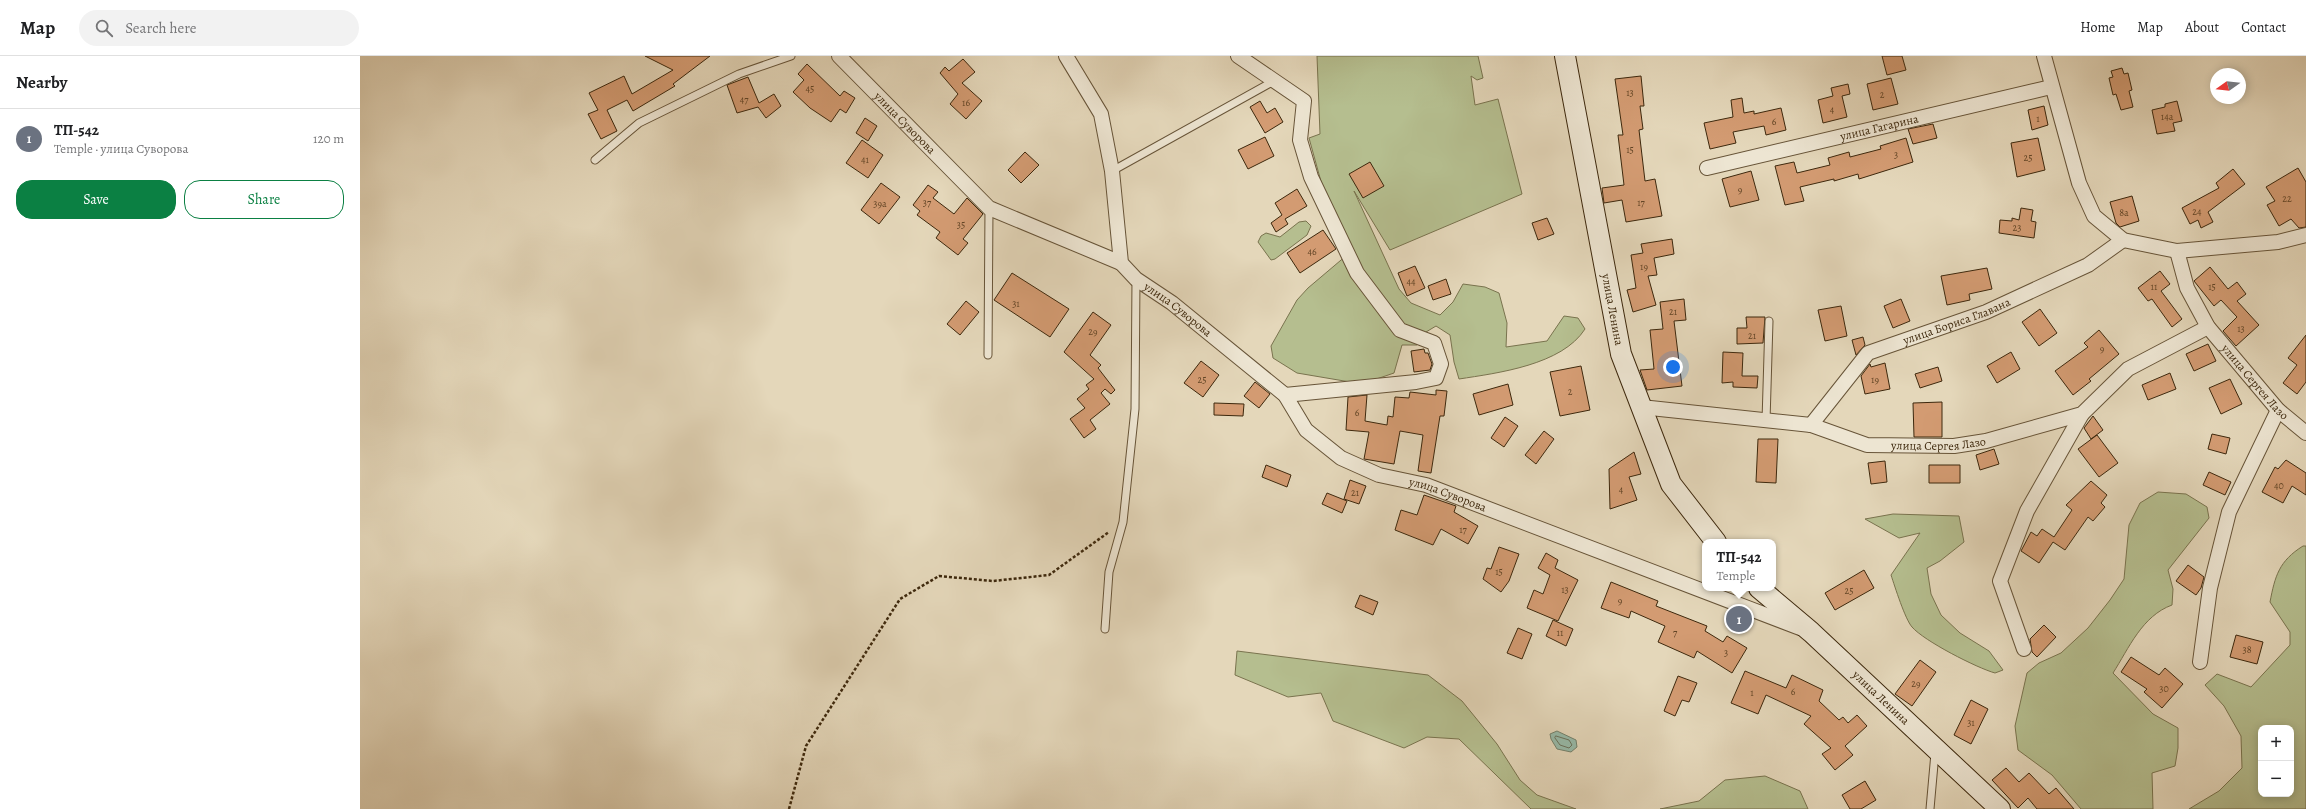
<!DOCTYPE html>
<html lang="en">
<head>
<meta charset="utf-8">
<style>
	body { margin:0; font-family:Alegreya,serif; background:#f2f2f2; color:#202124 }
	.controls { position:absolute; right:12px; bottom:12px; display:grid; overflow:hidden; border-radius:8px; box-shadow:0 2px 10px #0003 }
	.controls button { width:36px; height:36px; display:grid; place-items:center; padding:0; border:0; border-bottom:1px solid #e0e0e0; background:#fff; color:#202124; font:20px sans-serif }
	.compass { position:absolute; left:1850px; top:12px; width:36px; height:36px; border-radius:50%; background:#fff; box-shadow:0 2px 10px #0003; rotate:255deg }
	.you { position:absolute; left:1313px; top:311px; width:14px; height:14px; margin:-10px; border:3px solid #fff; border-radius:50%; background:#1a73e8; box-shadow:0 0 0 6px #1a73e833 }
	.badge { display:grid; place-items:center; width:26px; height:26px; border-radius:50%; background:#0b8043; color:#fff; font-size:13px; font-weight:700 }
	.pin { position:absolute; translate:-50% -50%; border:2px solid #fff; box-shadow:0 1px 4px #0006 }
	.popup { position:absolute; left:1342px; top:483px; width:74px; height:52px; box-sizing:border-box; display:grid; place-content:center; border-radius:8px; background:#fff; filter:drop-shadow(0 1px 3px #0005); font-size:13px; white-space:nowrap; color:#757577 }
	.popup b { font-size:15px; color:#202124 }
	.popup::after { content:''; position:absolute; left:50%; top:100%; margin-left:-8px; border:8px solid transparent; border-top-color:#fff }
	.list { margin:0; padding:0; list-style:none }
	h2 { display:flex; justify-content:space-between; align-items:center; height:52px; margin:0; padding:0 16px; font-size:17px }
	h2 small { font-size:13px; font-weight:400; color:#757577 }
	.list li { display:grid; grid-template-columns:26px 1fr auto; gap:12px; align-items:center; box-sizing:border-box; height:60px; padding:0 16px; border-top:1px solid #e0e0e0 }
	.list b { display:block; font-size:15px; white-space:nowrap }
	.list p { margin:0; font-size:13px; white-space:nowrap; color:#757577 }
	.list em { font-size:13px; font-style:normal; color:#757577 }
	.actions { display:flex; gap:8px; padding:12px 16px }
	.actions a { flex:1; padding:9px 0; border:1px solid #0b8043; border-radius:16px; text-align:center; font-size:14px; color:#0b8043 }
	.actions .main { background:#0b8043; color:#fff }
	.icon { flex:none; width:22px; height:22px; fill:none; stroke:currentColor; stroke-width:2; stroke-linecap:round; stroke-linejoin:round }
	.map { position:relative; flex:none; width:1946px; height:753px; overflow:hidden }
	header { display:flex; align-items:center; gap:24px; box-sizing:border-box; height:56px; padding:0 20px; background:#fff; border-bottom:1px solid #e0e0e0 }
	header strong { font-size:19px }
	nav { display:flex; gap:22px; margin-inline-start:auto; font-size:14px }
	.search { width:280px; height:36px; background:#f2f2f2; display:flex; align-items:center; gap:10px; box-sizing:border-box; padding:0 14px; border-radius:22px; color:#757577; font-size:15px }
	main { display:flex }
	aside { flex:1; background:#fff }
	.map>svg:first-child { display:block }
	.green { fill:#b5be8f; stroke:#79734e; fill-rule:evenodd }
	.water { fill:#97baa9; stroke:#73806b }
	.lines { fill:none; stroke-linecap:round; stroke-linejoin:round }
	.shore { stroke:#6a715b; stroke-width:1 }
	.building { fill:#d39b72; stroke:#3d280d }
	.service-casing { stroke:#675438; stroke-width:9 }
	.minor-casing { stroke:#675438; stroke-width:16 }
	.secondary-casing { stroke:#3d280d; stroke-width:22 }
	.path { stroke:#3d280d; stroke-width:2.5; stroke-dasharray:3 2; stroke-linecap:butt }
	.service { stroke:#ede5d2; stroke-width:7 }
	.minor { stroke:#ede5d2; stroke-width:14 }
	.secondary { stroke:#ede5d2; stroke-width:20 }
	.labels { text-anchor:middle; stroke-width:3; stroke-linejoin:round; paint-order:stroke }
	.number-label { font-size:10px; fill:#624526 }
	.street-label { font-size:12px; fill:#3d280d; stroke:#ede5d2 }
</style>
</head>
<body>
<header>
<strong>Map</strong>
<div class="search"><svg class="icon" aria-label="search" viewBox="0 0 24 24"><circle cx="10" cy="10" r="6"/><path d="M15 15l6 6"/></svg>Search here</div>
<nav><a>Home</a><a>Map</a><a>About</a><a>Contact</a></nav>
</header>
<main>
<aside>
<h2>Nearby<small></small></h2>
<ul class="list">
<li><span class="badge" style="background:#6b7280">1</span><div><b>ТП-542</b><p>Temple · улица Суворова</p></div><em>120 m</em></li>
</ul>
<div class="actions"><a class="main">Save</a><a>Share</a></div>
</aside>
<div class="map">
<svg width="1946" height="753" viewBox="0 0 1946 753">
	<rect width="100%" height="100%" fill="#e4d7ba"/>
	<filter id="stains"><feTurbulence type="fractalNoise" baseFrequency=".005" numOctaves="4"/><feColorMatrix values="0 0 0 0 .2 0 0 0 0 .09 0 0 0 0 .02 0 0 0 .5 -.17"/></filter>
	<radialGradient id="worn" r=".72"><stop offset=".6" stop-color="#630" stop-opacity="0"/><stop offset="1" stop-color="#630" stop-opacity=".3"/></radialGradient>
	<path class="green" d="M957,0H1118L1123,22L1117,24L1111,20L1115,49L1138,43L1162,138L1030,194L994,135L1039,233L1051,247L1080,259L1093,246L1103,228L1125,231L1139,237L1147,267L1146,291L1187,285L1204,260L1218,262L1225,273C1202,309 1138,317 1099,323L1094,306L1090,279L1076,270L1066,276L1057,289H1042L1034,317L1002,328L937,317L913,302L911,290L937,244L948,232L987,199L965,140L949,82L960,78Z
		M946,165L951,170L947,179L915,203L911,204L898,186L901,180L906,177L920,181L939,166Z
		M1798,436L1826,438L1847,451L1849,462L1808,514L1813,533L1812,549C1782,560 1769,592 1753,617L1793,658L1818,672V692L1815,710L1792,717L1793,753H1721L1692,719L1658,694L1655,670L1667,617L1679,607L1701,597L1728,572L1750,544L1764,523L1769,469L1780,447Z
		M1533,458L1599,460L1604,486L1580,505L1567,512L1571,538L1581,559L1600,577L1629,595L1643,614L1635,617C1617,612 1564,585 1552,571C1545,563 1535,531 1531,519L1560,477L1539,482L1505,463Z
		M1943,490H1946V753H1829L1859,735L1882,712L1881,680L1864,650L1845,629L1857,618L1891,631L1930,589V576L1910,546C1915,520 1919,505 1943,490ZM1901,672H1931V738H1901Z
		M877,595L1068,619L1102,645L1137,688L1160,724L1177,739L1216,753H1171L1099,683L1067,681L1044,692L973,665L961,637L928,641L875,619Z
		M1405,720L1440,735L1448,753H1300L1339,745L1365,724Z"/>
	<path class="water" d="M1197,675L1216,684L1217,691L1211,696L1197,693L1191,683L1190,678Z"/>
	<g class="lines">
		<path class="shore" d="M1196,680L1209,684L1212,689L1209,692L1200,689L1195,682Z"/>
	</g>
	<path class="building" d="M285,0H350L313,28L315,30L273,55L267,44L247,54L257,75L241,83L228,58L238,54L229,37L264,20L272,38L313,14Z
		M1522,0H1542L1546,14L1527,19Z
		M603,3L615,16L602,27L622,45L606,63L590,48L598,38L580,17L585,11L589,15Z
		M447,8L480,40L484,35L495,42L486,57L480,53L471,66L450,52L433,36L444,24L438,18Z
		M1762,12L1764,18L1768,17L1772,34L1769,35L1773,51L1761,54L1756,38L1753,39L1749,22L1753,21L1751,15Z
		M1281,20L1284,50H1280L1283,73L1279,74L1285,125L1295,123L1302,160L1266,166L1262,144L1244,147L1242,132L1264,129L1258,79H1263L1255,23Z
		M388,21L399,47L414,38L421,50L406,62L398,51L377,57L367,29Z
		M1531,22L1538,48L1513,54L1507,28Z
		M1488,28L1490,38L1482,40L1487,61L1463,67L1458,44L1473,40L1471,32Z
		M1382,42L1384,57L1394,55V58L1421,52L1426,74L1406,79L1404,70L1373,76L1376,87L1350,93L1344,67L1373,61L1371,44Z
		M900,45L907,57L915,52L923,66L905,77L890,51Z
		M1817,45L1822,65L1813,67L1815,75L1797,78L1792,54L1805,51V48Z
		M1684,50L1688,69L1672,74L1668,54Z
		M505,62L517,70L508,85L496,77Z
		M1573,68L1577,82L1553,88L1548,73Z
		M905,81L914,100L888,113L878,94Z
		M1546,82L1553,106L1499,123L1498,118L1474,125V123L1440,131L1444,145L1425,149L1415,110L1434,106L1437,117L1470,109L1468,102L1489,96L1490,101L1521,93L1520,90Z
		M1678,82L1685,114L1657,121L1651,87Z
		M502,84L523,99L508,122L486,107Z
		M665,96L679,109L661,127L648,114Z
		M1010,106L1024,130L1003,142L989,118Z
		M1938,112L1946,126V171L1939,172L1931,163L1919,170L1907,149L1915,145L1906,131Z
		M1873,113L1885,128L1848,156L1853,166L1841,172L1838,164L1830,168L1822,152L1859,132L1856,127Z
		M1391,115L1399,144L1370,151L1362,123Z
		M521,127L540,141L519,168L501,154Z
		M568,129L578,136L573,142L594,158L607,142L623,158L603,183L608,187L598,199L576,182L580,176L557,159L560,155L553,149Z
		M937,133L947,150L925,163L928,168L916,176L911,167L922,159L915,147Z
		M1772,140L1779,165L1760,171L1756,167L1750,146Z
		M1661,152L1673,154L1671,165L1676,166L1674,182L1639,177L1640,164L1652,165V162L1659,164Z
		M1187,162L1194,178L1178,184L1172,167Z
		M963,174L976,193L940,217L927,197Z
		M1312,183L1314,198L1294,202L1297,219L1288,220L1296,249L1273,256L1267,234L1276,232L1271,199L1283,197L1281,188Z
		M1055,210L1065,232L1047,240L1038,217Z
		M1850,211L1868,233L1877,226L1886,238L1877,245L1899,269L1876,290L1863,275L1877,261L1861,244L1854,250L1834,225Z
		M1627,212L1632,233L1609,238L1610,244L1587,249L1581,220Z
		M1800,215L1810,228L1801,235L1822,263L1812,271L1792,243L1788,245L1778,232Z
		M652,217L709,253L690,281L634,244Z
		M1086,223L1091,238L1073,244L1068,230Z
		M1324,243L1326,264L1314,265L1322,330L1287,334L1280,314L1294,313L1290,274L1303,273L1300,246Z
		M1541,243L1550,265L1533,272L1524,250Z
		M606,245L619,256L600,279L587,268Z
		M1481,250L1487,280L1465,285L1458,254Z
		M1680,253L1697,277L1679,290L1662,266Z
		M733,256L751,269L730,299L741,309L738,312L755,334L751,338L745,333L741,337L750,348L730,364L736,373L724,382L710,363L725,352L717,343L729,333L726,329L734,323L704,296Z
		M1386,261H1405L1403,287L1377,288V272H1387Z
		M1739,274L1759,298L1729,323L1731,325L1713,339L1695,315L1728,291L1724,287Z
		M1946,279V326L1937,338L1923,327L1937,309L1928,302Z
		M1503,281L1505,289L1496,299L1492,284Z
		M1848,288L1856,305L1834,315L1826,298Z
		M1064,293L1065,297H1068L1072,308L1070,314L1054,316L1051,295Z
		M1363,296L1383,297L1382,320H1398L1397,332L1373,331V326L1362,327Z
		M1651,296L1660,313L1637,327L1627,310Z
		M841,305L859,319L843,341L824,327Z
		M1525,307L1530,333L1505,338L1501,320L1510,308L1511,311Z
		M1221,310L1230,354L1200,360L1190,316Z
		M1578,311L1582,325L1560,332L1555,318Z
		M1810,317L1816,333L1788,344L1782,329Z
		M1870,323L1882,348L1861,358L1849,332Z
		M895,326L910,338L899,352L884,340Z
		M1148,328L1153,349L1119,359L1113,338Z
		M1076,334L1087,335L1084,360H1080L1071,417L1058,415L1063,379L1040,375L1034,408L1004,403L1009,376L986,374L988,341L1007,339L1005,365L1027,369L1028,360L1033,361L1035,341L1049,342L1050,336L1076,339Z
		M1582,346V381H1554L1553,347Z
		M854,347L884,348L883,360L854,359Z
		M1733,360L1743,374L1731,383L1724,372Z
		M1145,361L1158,370L1144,391L1131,382Z
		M1184,375L1194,383L1176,408L1165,399Z
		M1852,378L1870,382L1866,398L1848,393Z
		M1737,379L1758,407L1739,421L1718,393Z
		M1398,383H1418L1416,427L1396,426Z
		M1634,393L1639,408L1620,414L1616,399Z
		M1274,396L1281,418L1269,421L1277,444L1250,453L1249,413Z
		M1926,404L1946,417V439L1932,430L1923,447L1902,436L1915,411L1918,413Z
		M1525,405L1527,426L1511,428L1508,407Z
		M906,409L931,419L927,431L902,421Z
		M1569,409H1600V427H1569Z
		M1849,416L1871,426L1865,439L1843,429Z
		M990,424L1006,430L999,448L984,443Z
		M1731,425L1747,439L1741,447L1745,451L1733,465L1728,461L1705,494L1693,486L1679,507L1661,495L1671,476L1677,480L1682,473L1694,481L1712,454L1706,449Z
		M967,437L987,445L982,457L962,448Z
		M1064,439L1096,450L1094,456L1118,470L1108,488L1081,473L1073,489L1035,474L1041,454L1057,459Z
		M1139,491L1159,498L1149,525L1141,536L1123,523L1127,512L1131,513Z
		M1186,497L1198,504L1195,512L1218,524L1198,565L1167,552L1174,534L1183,538L1190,519L1178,512Z
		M1828,509L1844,521L1841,532L1836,539L1816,525Z
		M1504,514L1514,532L1475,554L1465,537Z
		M1251,526L1298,545L1296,550L1347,570L1345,575L1363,586L1367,580L1387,592L1372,617L1337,595L1334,602L1298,586L1305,570L1271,555L1269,562L1241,552Z
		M1000,539L1018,546L1013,559L995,551Z
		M1193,564L1213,573L1206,590L1186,580Z
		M1684,569L1696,581L1677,601L1672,596L1670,583Z
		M1158,572L1172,578L1162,603L1147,597Z
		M1876,579L1903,586L1897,608L1870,601Z
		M1771,601L1799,619L1805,612L1823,628L1802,652L1784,636L1787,633L1761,616Z
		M1560,604L1576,616L1552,650L1535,638Z
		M1385,615L1426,632L1432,619L1463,634L1459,645L1479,664L1483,661L1488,667L1497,659L1507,670L1485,690L1493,699L1475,714L1462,698L1471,692L1444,668L1451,660L1406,639L1398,658L1371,647Z
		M1318,620L1337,627L1329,646L1322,644L1315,660L1304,655Z
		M1611,644L1628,653L1611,688L1594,679Z
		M1646,712L1659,726L1669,717L1689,738L1696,732L1714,753H1677L1668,742L1658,752L1632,724Z
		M1505,725L1516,744L1501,753H1490L1482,739Z"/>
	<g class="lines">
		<defs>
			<path id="service" d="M235,104L279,67L379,18L431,0
				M752,115L914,25
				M628,299L629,152
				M1406,365L1409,265
				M745,573L749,516L763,466L775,353L776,223
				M1570,753L1575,697"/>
			<g id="minor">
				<path id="s1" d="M479,0L629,152L761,207"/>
				<path id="s2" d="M706,0L741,58L752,115L761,207L776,223L812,247L925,339L946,374L981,402L1019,419L1066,429L1440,572"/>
				<path d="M878,0L944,45L940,84L951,121L997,217L1040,274L1074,287L1081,308L1076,322L1056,326L925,339"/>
				<path d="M1684,0L1719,127L1734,160L1763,184L1817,195L1918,186L1946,179"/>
				<path id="s3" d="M1347,112L1691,31"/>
				<path id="s4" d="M1817,195L1827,232L1848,271L1918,354L1946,377"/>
				<path id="s5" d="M1281,351L1451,369L1507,389L1594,390L1626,385L1722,358L1768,313L1848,271"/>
				<path id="s6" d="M1451,369L1508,297L1626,256L1728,209L1763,184"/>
				<path d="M1664,593L1640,525L1667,455L1722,358"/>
				<path d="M1840,606L1850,532L1869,456L1918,354"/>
			</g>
			<g id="secondary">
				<path id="s7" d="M1205,0L1261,298L1311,428L1356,486"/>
				<path id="s8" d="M1399,532L1451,576L1640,753"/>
			</g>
		</defs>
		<use href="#service" class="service-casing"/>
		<use href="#minor" class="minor-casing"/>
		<use href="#secondary" class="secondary-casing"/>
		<path class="path" d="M429,753L446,690L540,543L579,520L633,525L689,519L749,476"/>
		<use href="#service" class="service"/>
		<use href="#minor" class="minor"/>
		<use href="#secondary" class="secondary"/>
	</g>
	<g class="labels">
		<g class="number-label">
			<text x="450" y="36">45</text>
			<text x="1270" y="40">13</text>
			<text x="1522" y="42">2</text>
			<text x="384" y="47">47</text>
			<text x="606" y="50">16</text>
			<text x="1472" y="57">4</text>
			<text x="1807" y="64">14а</text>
			<text x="1678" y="66">1</text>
			<text x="1414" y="69">6</text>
			<text x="1270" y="97">15</text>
			<text x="1536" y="102">3</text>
			<text x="1668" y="105">25</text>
			<text x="505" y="107">41</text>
			<text x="1380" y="137">9</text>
			<text x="1927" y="146">22</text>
			<text x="567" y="150">37</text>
			<text x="1281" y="150">17</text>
			<text x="520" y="151">39а</text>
			<text x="1837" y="159">24</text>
			<text x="1764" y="160">8а</text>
			<text x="601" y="172">35</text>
			<text x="1657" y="175">23</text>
			<text x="952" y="199">46</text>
			<text x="1284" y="214">19</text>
			<text x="1051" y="229">44</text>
			<text x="1794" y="234">11</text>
			<text x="1852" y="234">15</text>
			<text x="656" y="251">31</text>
			<text x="1313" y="259">21</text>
			<text x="1881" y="276">13</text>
			<text x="733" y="279">29</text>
			<text x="1392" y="283">21</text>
			<text x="1742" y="296">9</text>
			<text x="842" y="327">25</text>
			<text x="1515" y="327">19</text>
			<text x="1210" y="339">2</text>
			<text x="997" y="360">6</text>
			<text x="1919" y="433">40</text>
			<text x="1261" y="437">4</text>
			<text x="995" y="440">21</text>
			<text x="1103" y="477">17</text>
			<text x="1139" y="519">15</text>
			<text x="1205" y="537">13</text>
			<text x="1489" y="538">25</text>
			<text x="1260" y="548">9</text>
			<text x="1200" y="580">11</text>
			<text x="1315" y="580">7</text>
			<text x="1887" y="597">38</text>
			<text x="1366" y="600">3</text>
			<text x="1556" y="631">29</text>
			<text x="1804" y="636">30</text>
			<text x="1433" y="639">6</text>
			<text x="1392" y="640">1</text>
			<text x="1611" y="670">31</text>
		</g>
		<g class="street-label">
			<text dy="4" stroke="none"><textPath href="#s1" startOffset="94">улица Суворова</textPath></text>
			<text dy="4" stroke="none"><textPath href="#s3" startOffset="177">улица Гагарина</textPath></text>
			<text dy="4" stroke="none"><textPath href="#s2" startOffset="292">улица Суворова</textPath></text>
			<text dy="4" stroke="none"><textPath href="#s7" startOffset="258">улица Ленина</textPath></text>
			<text dy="4" stroke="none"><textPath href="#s6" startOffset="186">улица Бориса Главана</textPath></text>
			<text dy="4" stroke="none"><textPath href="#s4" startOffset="155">улица Сергея Лазо</textPath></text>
			<text dy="4" stroke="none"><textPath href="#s5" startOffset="302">улица Сергея Лазо</textPath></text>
			<text dy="4" stroke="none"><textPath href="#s2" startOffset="628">улица Суворова</textPath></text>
			<text dy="4" stroke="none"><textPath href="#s8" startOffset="164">улица Ленина</textPath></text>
		</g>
	</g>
	<rect width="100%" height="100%" filter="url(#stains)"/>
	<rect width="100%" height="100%" fill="url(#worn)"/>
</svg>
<div class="controls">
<button>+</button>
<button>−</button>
</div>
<svg class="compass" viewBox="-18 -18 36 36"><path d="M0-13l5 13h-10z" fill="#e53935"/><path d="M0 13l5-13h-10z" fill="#757577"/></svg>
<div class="you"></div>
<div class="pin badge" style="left:1379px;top:563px;background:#6b7280">1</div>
<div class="popup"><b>ТП-542</b>Temple</div>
</div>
</main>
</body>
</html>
